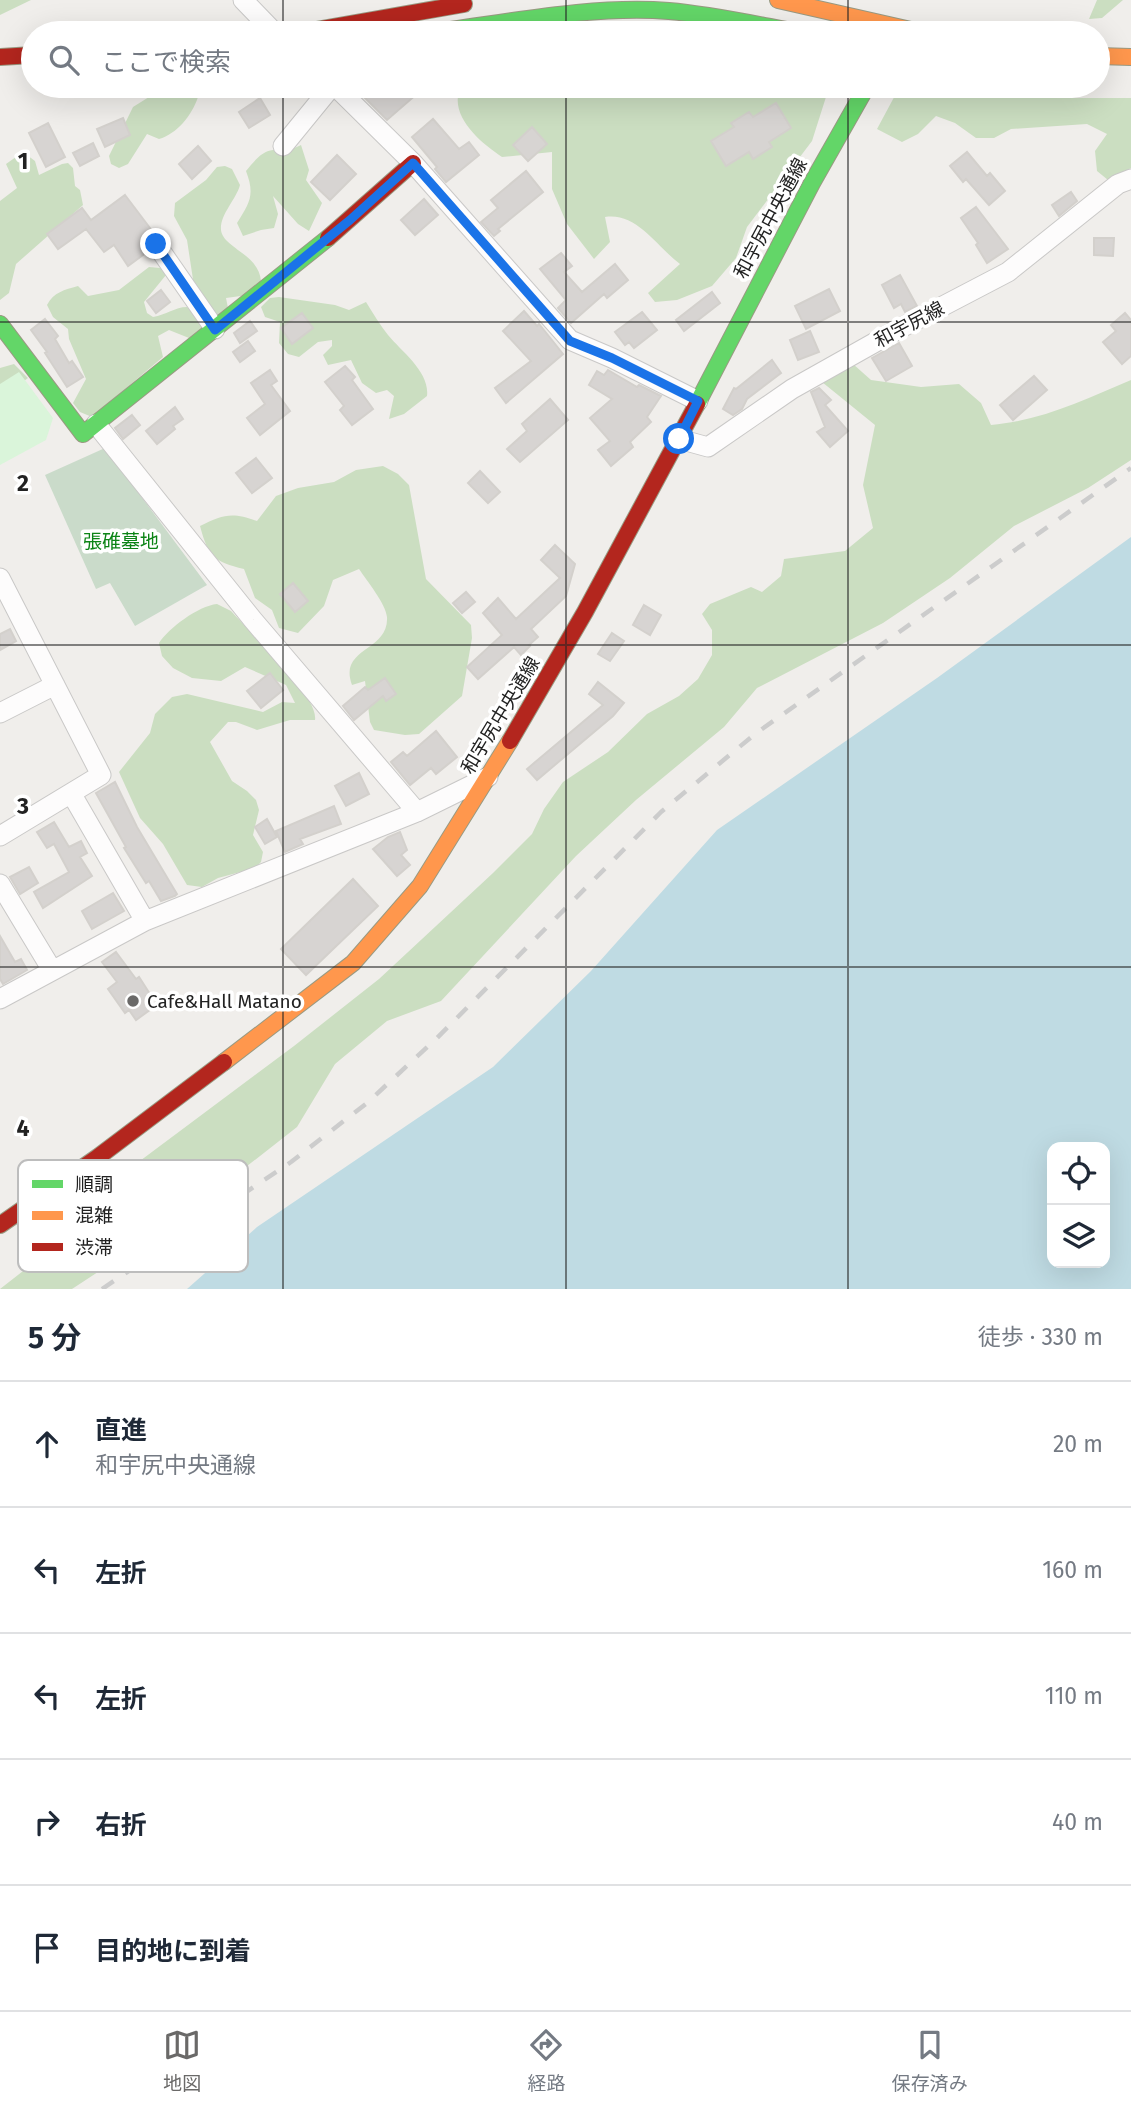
<!DOCTYPE html>
<html lang="ja">
<head>
<meta charset="utf-8">
<style>
	body { margin:0; font-family:"Fira Sans","Noto Sans JP",sans-serif; background:#f2f2f3; color:#1f2937 }
	.controls { position:absolute; right:21px; bottom:21px; display:grid; overflow:hidden; border-radius:14px; box-shadow:0 7px 28px #0002 }
	.controls button { width:63px; height:63px; display:grid; place-items:center; padding:0; border:0; border-bottom:2px solid #e0e1e3; background:#fff; color:#1f2937; font:35px sans-serif }
	.stop { position:absolute; width:21px; height:21px; margin:-16px; border:5px solid #1a73e8; border-radius:50%; background:#fff }
	.stop.end { background:#1a73e8; border-color:#fff; box-shadow:0 2px 7px #0008 }
	.list { margin:0; padding:0; list-style:none }
	h2 { display:flex; justify-content:space-between; align-items:center; height:91px; margin:0; padding:0 28px; font-size:30px }
	h2 small { font-size:23px; font-weight:400; color:#747a83 }
	.list li { display:grid; grid-template-columns:46px 1fr auto; gap:21px; align-items:center; box-sizing:border-box; height:126px; padding:0 28px; border-top:2px solid #e0e1e3 }
	.list b { display:block; font-size:26px; white-space:nowrap }
	.list p { margin:0; font-size:23px; white-space:nowrap; color:#747a83 }
	.list em { font-size:23px; font-style:normal; color:#747a83 }
	.icon { flex:none; width:38px; height:38px; fill:none; stroke:currentColor; stroke-width:2; stroke-linecap:round; stroke-linejoin:round }
	.map { position:relative; flex:none; width:1131px; height:1289px; overflow:hidden }
	.search { position:absolute; background:#fff; box-shadow:0 7px 28px #0002; left:21px; right:21px; top:21px; height:77px; display:flex; align-items:center; gap:18px; box-sizing:border-box; padding:0 24px; border-radius:38px; color:#747a83; font-size:26px }
	.sheet { height:721px; background:#fff }
	nav { display:flex; justify-content:space-around; align-items:center; box-sizing:border-box; height:98px; border-top:2px solid #e0e1e3; background:#fff; font-size:19px; color:#747a83 }
	nav a { display:grid; justify-items:center; gap:4px }
	nav .on { color:#6a6968 }
	.map>svg:first-child { display:block }
	.forest { fill:#cbdec1 }
	.cemetery { fill:#cadbca }
	.park { fill:#daf5da }
	.water { fill:#bfdbe3; fill-rule:evenodd }
	.building { fill:#d7d4d2; stroke:#d3d0cc; stroke-width:2 }
	.lines { fill:none; stroke-linecap:round; stroke-linejoin:round }
	.street-casing { stroke:#c9c8c7; stroke-width:21 }
	.fast-casing { stroke:#999a82; stroke-width:18 }
	.slow-casing { stroke:#999a82; stroke-width:18 }
	.jam-casing { stroke:#999a82; stroke-width:18 }
	.street { stroke:#fdfcfc; stroke-width:19 }
	.fast { stroke:#63d668; stroke-width:16 }
	.slow { stroke:#ff974d; stroke-width:16 }
	.jam { stroke:#b3261e; stroke-width:16 }
	.rail { stroke:#ccc; stroke-width:4.5; stroke-dasharray:14 14; stroke-linecap:butt }
	.route { stroke:#1a73e8; stroke-width:9 }
	.grid { fill:none; stroke:#222; stroke-width:2; stroke-opacity:0.55 }
	.poi-dot { fill:#6a6968; stroke:#fff; stroke-width:2.5 }
	.labels { text-anchor:middle; stroke-width:7; stroke-linejoin:round; paint-order:stroke }
	.street-label { font-size:19px; fill:#222; stroke:#fff }
	.park-label { font-size:19px; fill:#0c8416; stroke:#fff }
	.poi-label { font-size:19px; fill:#222; stroke:#fff; text-anchor:start }
	.key { fill:#fff; stroke:#bdbdbd; stroke-width:2 }
	.key-label { font-size:19px; fill:#222 }
	.grid-label { font-size:23px; text-anchor:middle; font-weight:bold; fill:#222; stroke:#fff; stroke-width:7; stroke-linejoin:round; paint-order:stroke }
</style>
</head>
<body>
<div class="map">
<svg width="1131" height="1289" viewBox="0 0 1131 1289">
	<rect width="100%" height="100%" fill="#f0eeeb"/>
	<path class="forest" d="M0,0H31L0,15Z
		M1097,0H1123L1102,18L1089,19Z
		M469,86H822L826,97L812,141L747,227L736,258L712,286L677,300L655,302L648,293L680,264C657,247 637,212 605,217L610,242L594,259L567,224L552,189V152L502,157C481,143 451,118 459,91Z
		M902,86H978L1059,98H1131V168L1108,180L1097,171L1095,151L1107,134L1087,124L1011,129L994,138H976L955,123L936,116L918,134L902,142L877,129L899,88Z
		M192,96L198,97C192,115 177,134 159,139L147,134L128,164L119,168L111,164L109,156L133,107L149,97Z
		M301,145L309,170L306,180L322,203L309,231L298,224L273,196L278,214L274,228L261,230L243,236L237,223C250,202 255,195 246,171C253,163 261,151 273,150C286,148 288,152 301,145Z
		M23,152L35,161L39,175L62,164L68,163L73,168L75,186L80,190L83,205L16,264L9,293L0,300V201L17,188L6,164Z
		M225,166L232,169L240,185C236,200 220,214 221,230C223,248 259,254 261,281L248,295L226,298L228,308L214,318L194,286L187,240L174,216L175,203L206,180L217,167Z
		M149,267L160,268L166,275L144,302L147,313L153,317C166,315 175,307 187,307L205,328L189,338L169,330L158,336L163,357L92,417L80,412L73,403L86,379L69,339L68,329L53,317L47,305C54,292 64,290 78,286L88,296L119,290Z
		M279,297L335,305L349,310L366,302C373,313 380,325 388,335C402,352 430,372 427,396L404,414L389,419L394,396L387,390L376,393L362,383L351,360L328,365L323,355L332,346V340L318,342L299,357L288,354L279,343L280,322L265,317L261,307L270,298Z
		M14,364L28,378L0,399V368Z
		M853,364L871,380L921,387L959,384L981,403L991,425C1041,421 1086,399 1131,380V460L1088,488L1014,526L950,578L883,623L757,688L724,727L636,800L576,856L441,1001L387,1021L335,1064L297,1127L182,1217L72,1289H0L59,1243L93,1196L294,1046L379,979L493,873L532,834L544,809L563,782L608,752L647,714L679,696L698,679L712,655V630L702,614L710,604L751,587L762,592L781,576L784,559L845,551L873,528L863,485L875,425L822,382Z
		M383,466L398,474L409,485L426,579L471,625L472,638L462,696L419,734L405,735L374,730L370,722L365,681L352,685C338,647 389,652 387,617C386,604 367,581 359,569L333,580L324,606L298,633L279,628L272,610L255,598L244,569C214,562 208,556 200,526C223,514 233,512 257,521L276,496L298,488L334,482L356,470Z
		M217,604L231,611C249,631 319,696 315,720H290L257,730L236,722H228L210,742L232,781L247,791L256,800L259,810L253,835L263,852L261,862L255,868L218,878L202,887L187,885L163,844L140,818L119,772L150,733L155,714L172,697L187,694L263,712L282,702L295,703L286,685L245,667L221,681L192,678L173,668L162,656L159,643C169,628 198,606 217,604Z"/>
	<path class="cemetery" d="M105,448L207,585L135,626L110,583L96,589L45,475Z"/>
	<path class="park" d="M19,372L53,418L46,440L0,465V384Z"/>
	<path class="water" d="M1131,537V1289H187L257,1227L493,1067L591,971L717,830L937,678ZM1052,1147H1105V1263H1052Z"/>
	<path class="building" d="M353,86H426L387,120Z
		M260,98L270,115L249,128L239,112Z
		M776,103L791,128L769,142L772,147L753,159L749,152L726,166L711,141L734,127L731,123L749,112L753,117Z
		M123,118L130,135L105,147L97,129Z
		M433,119L459,149L469,142L479,155L446,182L435,169L437,167L412,137Z
		M48,123L65,157L46,167L29,133Z
		M532,127L547,144L528,161L513,145Z
		M93,143L99,156L80,166L73,153Z
		M198,146L211,161L192,179L179,164Z
		M967,152L987,176L990,173L1005,191L989,205L966,179L963,182L950,166Z
		M337,155L356,174L330,200L311,182Z
		M526,171L543,192L498,229L500,231L494,236L481,222L498,208L491,200Z
		M1071,192L1077,201L1059,216L1052,205Z
		M125,195L153,232L145,239L144,246L147,252L128,266L114,245L104,252L86,229L58,249L47,234L82,208L91,220Z
		M424,199L438,215L415,235L401,220Z
		M976,207L1008,249L987,263L976,245L978,243L961,218Z
		M1094,238H1114L1113,256L1094,255Z
		M561,253L572,266L564,272L582,292L615,264L628,280L607,298L604,294L571,323L558,308L566,300L540,269Z
		M900,275L917,306L905,312L901,304L894,308L882,285Z
		M829,289L840,311L806,329L795,306Z
		M161,290L170,302L156,313L147,301Z
		M712,292L720,303L684,331L676,320Z
		M524,311L537,326L539,324L563,354L506,403L495,388L531,361L503,331Z
		M642,312L657,330L634,348L629,342L625,345L615,332Z
		M302,313L313,328L292,344L281,328Z
		M1125,313L1131,320V356L1122,364L1103,342L1116,331L1111,325Z
		M45,319L58,336L55,339L69,363L72,361L83,377L67,387L45,353L47,352L31,330Z
		M250,321L257,331L240,343L234,333Z
		M810,331L819,352L798,360L790,340Z
		M248,341L255,351L240,362L233,352Z
		M899,343L912,366L886,381L872,358Z
		M772,360L781,373L747,399L742,409L733,415L723,409L734,388L736,389Z
		M345,366L355,377L352,380L373,409L352,425L340,410L344,406L325,382Z
		M270,370L277,381L271,385L290,411L260,435L247,418L265,404L251,383Z
		M608,370L637,387L639,385L661,396L647,417L651,422L630,442L633,447L611,466L598,450L610,441L590,418L612,399L589,385L597,371L604,375Z
		M1034,376L1047,390L1013,420L1000,405Z
		M819,388L831,400L825,405L848,431L830,447L817,432L825,427L811,392Z
		M550,399L568,420L520,462L507,449L527,431L522,424Z
		M175,407L183,419L173,426L175,429L157,444L146,431Z
		M132,415L140,425L123,439L115,428Z
		M256,458L272,478L252,493L236,473Z
		M480,471L500,492L488,503L468,483Z
		M555,545L575,564L566,596L531,629L538,637L529,645L530,646L521,655L514,647L478,679L467,667L502,635L483,613L498,598L516,619L560,578L541,560Z
		M293,583L308,601L295,612L280,594Z
		M466,592L475,602L462,613L453,603Z
		M644,605L661,615L650,635L633,625Z
		M10,629L16,641L0,650V634Z
		M612,633L624,641L610,661L598,654Z
		M270,673L283,690L261,708L247,691Z
		M385,678L396,694L386,701L383,696L354,720L343,706L365,687L368,690Z
		M598,682L624,703L613,716L537,780L527,769L603,705L589,694Z
		M436,731L457,757L436,774L431,768L410,785L391,762L403,752L407,756Z
		M359,773L369,794L346,806L335,786Z
		M115,782L137,827L177,894L175,896L161,901L149,881L146,883L124,848L126,847L96,793Z
		M334,806L341,824L300,839L303,844L285,852L276,831Z
		M267,819L277,837L265,844L255,827Z
		M54,822L69,847L81,841L87,853L80,857L92,876L43,908L34,892L69,872L54,844L47,848L37,832Z
		M400,832L407,850L401,855L410,865L397,876L373,849L388,837Z
		M29,867L38,883L20,894L10,877Z
		M353,879L378,906L306,975L281,949Z
		M113,893L124,911L92,929L82,911Z
		M0,936L15,962L21,959L27,970L3,984L0,979Z
		M116,952L136,979L139,977L150,994L146,996L154,1007L136,1020L129,1010L125,1013L108,989L117,982L102,962Z"/>
	<g class="lines">
		<defs>
			<path id="street" d="M243,0L275,33
				M335,86L413,163L570,340L612,358L698,401
				M283,146L332,86
				M156,244L215,329
				M96,424L253,620L417,812
				M679,439L708,447L792,389L897,330L1008,272L1118,184L1131,179
				M0,578L101,775L0,836
				M0,713L55,685
				M71,793L145,921
				M0,884L52,970
				M0,999L145,921L417,812L488,777"/>
			<path id="fast" d="M428,33C506,23 591,5 669,11C714,15 758,25 802,33
				M0,324L83,434L328,238
				M697,404L812,183L867,86"/>
			<path id="slow" d="M778,0L924,33
				M1098,56L1131,57
				M224,1062L353,963L420,886L510,741"/>
			<path id="jam" d="M299,33L464,4
				M0,57L33,55
				M328,238L413,163
				M510,741L585,612L697,404
				M0,1225L98,1157L224,1062"/>
		</defs>
		<use href="#street" class="street-casing"/>
		<use href="#fast" class="fast-casing"/>
		<use href="#slow" class="slow-casing"/>
		<use href="#jam" class="jam-casing"/>
		<use href="#street" class="street"/>
		<use href="#fast" class="fast"/>
		<use href="#slow" class="slow"/>
		<use href="#jam" class="jam"/>
		<path class="rail" d="M102,1289L291,1162L367,1103L437,1038L661,812L755,734L1131,468"/>
	</g>
	<g class="lines">
		<path class="route" d="M156,244L215,330L350,220L413,163L570,341L612,358L698,401L679,439"/>
	</g>
	<path class="grid" d="M283,0V33M566,0V33M848,0V33M283,86V1289M566,86V1289M848,86V1289M0,322H1131M0,645H1131M0,967H1131"/>
	<circle class="poi-dot" cx="133" cy="1001" r="7"/>
	<g class="labels">
		<g class="street-label">
			<text transform="translate(770 218) rotate(-62)" y="7">和宇尻中央通線</text>
			<text transform="translate(909 324) rotate(-28)" y="7">和宇尻線</text>
			<text transform="translate(500 715) rotate(-59)" y="7">和宇尻中央通線</text>
		</g>
		<g class="park-label">
			<text x="121" y="548">張碓墓地</text>
		</g>
		<g class="poi-label">
			<text x="147" y="1008">Cafe&amp;Hall Matano</text>
		</g>
	</g>
	<rect x="18" y="1160" width="230" height="112" rx="10" class="key"/>
	<rect x="32" y="1180" width="31" height="8" fill="#63d668"/>
	<rect x="32" y="1211" width="31" height="9" fill="#ff974d"/>
	<rect x="32" y="1243" width="31" height="8" fill="#b3261e"/>
	<g class="key-label">
		<text x="75" y="1191">順調</text>
		<text x="75" y="1222">混雑</text>
		<text x="75" y="1254">渋滞</text>
	</g>
	<g class="grid-label">
		<text x="23" y="169">1</text>
		<text x="23" y="491">2</text>
		<text x="23" y="814">3</text>
		<text x="23" y="1136">4</text>
	</g>
</svg>
<div class="controls">
<button><svg class="icon" aria-label="locate" viewBox="0 0 24 24"><circle cx="12" cy="12" r="6"/><path d="M12 2v4M12 18v4M2 12h4M18 12h4"/></svg></button>
<button><svg class="icon" aria-label="layers" viewBox="0 0 24 24"><path d="M12 4l9 5-9 5-9-5zM3 14l9 5 9-5"/></svg></button>
</div>
<div class="stop" style="left:679px;top:439px"></div>
<div class="stop end" style="left:156px;top:244px"></div>
<div class="search"><svg class="icon" aria-label="search" viewBox="0 0 24 24"><circle cx="10" cy="10" r="6"/><path d="M15 15l6 6"/></svg>ここで検索</div>
</div>
<section class="sheet">
<h2>5 分<small>徒歩 · 330 m</small></h2>
<ul class="list">
<li><svg class="icon" aria-label="ahead" viewBox="0 0 24 24"><path d="M12 20V5M6 11l6-6 6 6"/></svg><div><b>直進</b><p>和宇尻中央通線</p></div><em>20 m</em></li>
<li><svg class="icon" aria-label="left" viewBox="0 0 24 24"><path d="M17 20v-9H6M10 6l-5 5 5 5"/></svg><div><b>左折</b></div><em>160 m</em></li>
<li><svg class="icon" aria-label="left" viewBox="0 0 24 24"><path d="M17 20v-9H6M10 6l-5 5 5 5"/></svg><div><b>左折</b></div><em>110 m</em></li>
<li><svg class="icon" aria-label="right" viewBox="0 0 24 24"><path d="M7 20v-9h11M14 6l5 5-5 5"/></svg><div><b>右折</b></div><em>40 m</em></li>
<li><svg class="icon" aria-label="arrive" viewBox="0 0 24 24"><path d="M6 21V4h12l-3 4 3 4H6"/></svg><div><b>目的地に到着</b></div></li>
</ul>
</section>
<nav>
<a class="on"><svg class="icon" aria-label="map" viewBox="0 0 24 24"><path d="M3 6l6-2 6 2 6-2v14l-6 2-6-2-6 2zM9 4v14M15 6v14"/></svg>地図</a>
<a><svg class="icon" aria-label="directions" viewBox="0 0 24 24"><path d="M12 3l9 9-9 9-9-9zM9 14v-3h6M13 9l2 2-2 2"/></svg>経路</a>
<a><svg class="icon" aria-label="saved" viewBox="0 0 24 24"><path d="M7 4h10v16l-5-4-5 4z"/></svg>保存済み</a>
</nav>
</body>
</html>
